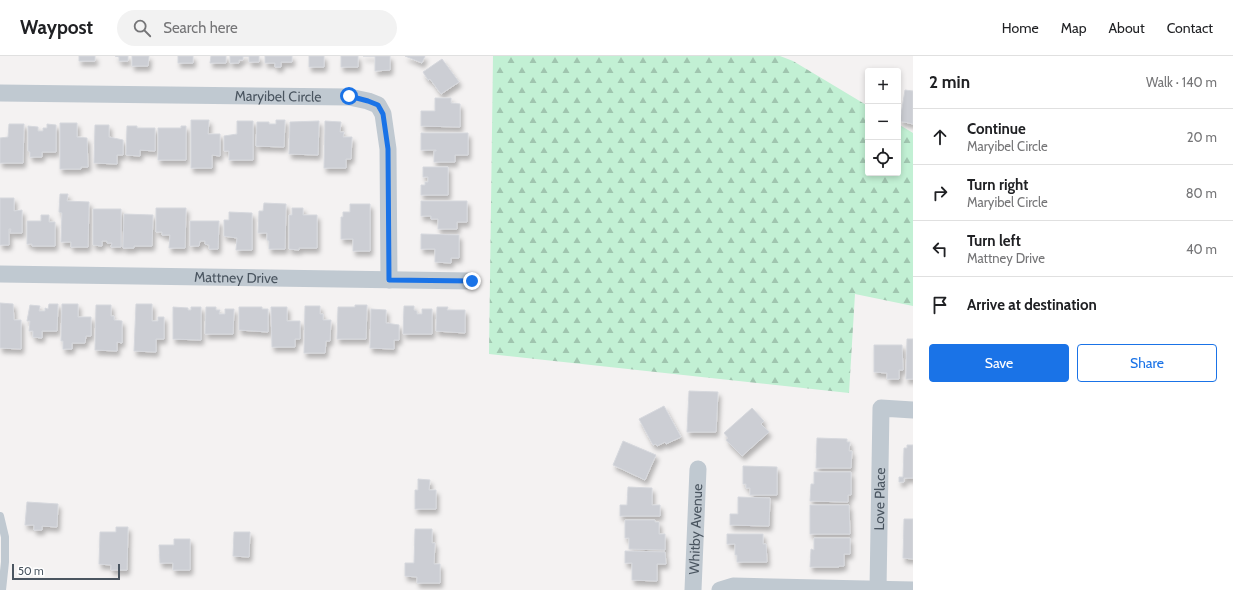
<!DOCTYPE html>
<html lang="en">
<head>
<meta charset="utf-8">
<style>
	body { margin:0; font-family:Cabin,sans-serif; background:#f2f2f2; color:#202124 }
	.controls { position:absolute; right:12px; top:12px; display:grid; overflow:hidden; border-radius:4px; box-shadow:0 2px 6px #0003 }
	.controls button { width:36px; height:36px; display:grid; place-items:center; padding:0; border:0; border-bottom:1px solid #e0e0e0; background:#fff; color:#202124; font:20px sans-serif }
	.scale { position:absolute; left:12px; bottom:10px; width:108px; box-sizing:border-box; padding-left:4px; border:2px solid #4a5560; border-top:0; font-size:11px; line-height:14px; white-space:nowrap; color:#4a5560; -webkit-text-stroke:3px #fff; paint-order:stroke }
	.stop { position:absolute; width:12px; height:12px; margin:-9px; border:3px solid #1a73e7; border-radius:50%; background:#fff }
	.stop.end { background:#1a73e7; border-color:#fff; box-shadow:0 1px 4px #0008 }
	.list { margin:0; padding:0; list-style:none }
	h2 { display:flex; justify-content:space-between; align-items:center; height:52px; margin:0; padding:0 16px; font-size:17px }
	h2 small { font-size:13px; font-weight:400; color:#757577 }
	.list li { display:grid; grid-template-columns:26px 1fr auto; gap:12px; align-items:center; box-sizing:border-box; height:56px; padding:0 16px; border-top:1px solid #e0e0e0 }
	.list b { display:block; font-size:15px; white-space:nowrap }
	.list p { margin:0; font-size:13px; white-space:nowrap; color:#757577 }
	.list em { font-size:13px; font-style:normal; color:#757577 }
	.actions { display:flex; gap:8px; padding:12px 16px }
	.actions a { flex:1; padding:9px 0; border:1px solid #1a73e7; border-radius:4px; text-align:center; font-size:14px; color:#1a73e7 }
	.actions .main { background:#1a73e7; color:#fff }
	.icon { flex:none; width:22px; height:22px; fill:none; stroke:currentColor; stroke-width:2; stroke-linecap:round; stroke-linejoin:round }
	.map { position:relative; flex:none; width:913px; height:534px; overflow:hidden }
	header { display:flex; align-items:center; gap:24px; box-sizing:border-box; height:56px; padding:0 20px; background:#fff; border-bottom:1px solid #e0e0e0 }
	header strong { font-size:19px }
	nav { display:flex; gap:22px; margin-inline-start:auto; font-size:14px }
	.search { width:280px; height:36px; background:#f2f2f2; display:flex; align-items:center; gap:10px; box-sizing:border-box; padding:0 14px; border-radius:22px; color:#757577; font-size:15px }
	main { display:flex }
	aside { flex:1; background:#fff }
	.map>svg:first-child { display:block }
	.forest { fill:url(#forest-firs) }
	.building { fill:#ccced4; stroke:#d6d8dd; filter:url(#shadow) }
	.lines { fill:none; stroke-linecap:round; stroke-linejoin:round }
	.lane { stroke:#c0c9d1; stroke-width:8 }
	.street { stroke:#c0c9d1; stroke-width:17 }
	.route { stroke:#1a73e7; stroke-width:5 }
	.labels { text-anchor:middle; stroke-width:3; stroke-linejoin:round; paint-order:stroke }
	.street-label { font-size:14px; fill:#4a5560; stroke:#fff }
</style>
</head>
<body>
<header>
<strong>Waypost</strong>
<div class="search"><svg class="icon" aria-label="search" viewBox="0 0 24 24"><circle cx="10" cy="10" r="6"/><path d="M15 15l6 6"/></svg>Search here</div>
<nav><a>Home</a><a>Map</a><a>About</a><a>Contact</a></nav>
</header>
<main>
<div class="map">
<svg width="913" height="534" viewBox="0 0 913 534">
	<defs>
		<pattern id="forest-firs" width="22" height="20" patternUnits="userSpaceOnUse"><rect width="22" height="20" fill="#c2f0d4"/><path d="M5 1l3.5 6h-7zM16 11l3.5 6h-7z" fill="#a0c5af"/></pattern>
		<filter id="shadow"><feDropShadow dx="2.5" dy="4.5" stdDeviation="2" flood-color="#0004"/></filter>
	</defs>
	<rect width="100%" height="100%" fill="#f4f2f2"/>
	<path class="forest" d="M493,0H780L793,5L868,50V117H898V68L913,77V250L855,238L849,337L489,298Z"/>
	<path class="building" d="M79,0H95V5H79Z
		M115,0H128V5H119V1Z
		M132,0H149L148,10H132Z
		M178,0H193V7H178Z
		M211,0H226V7H210Z
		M230,0H259V6H249V0H243V4H239V7H230Z
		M265,0H292V6H281V11H275V7H265Z
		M309,0H324V11H309Z
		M341,0H358V11H341Z
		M363,0H390V14L375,15V0Z
		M405,0H425L422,7Z
		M442,3L459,26L441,38L430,23L428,24L423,16Z
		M905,34L913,35V68L900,65Z
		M435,42H451V47L460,48V71L421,70V55H435Z
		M191,64H209L208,78H220V100L212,99V112H191Z
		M276,64H285L284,91L256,90L257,66H269V68H276Z
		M237,65H253V104H229V95H224V80L237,78Z
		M319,65L318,99L289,98L290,66Z
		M325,65L341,66L340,76H344L343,81H352L351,103H346V112H324Z
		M60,67H77V81L87,82L88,111H81V113H60Z
		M9,68H24L23,107H0V82L8,81Z
		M47,68L56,69V96H42V101H30V96L28,95V70L38,71V75H43V72H47Z
		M95,69H109V81L123,84V99H117V108L94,107Z
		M127,70H137V72H155V95L140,94V100L126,99Z
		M181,70H186V104H158V72H181Z
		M421,77H468V99H455V106H434V95H436V94H421Z
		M423,111H448V139H421V129H425V126H428V121H423Z
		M60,138H68L67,145L89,146L88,191H71V186H61L62,157L59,156Z
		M0,142H14V155L22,154V177H10L11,173H9V189H0Z
		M421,145H467V166H457V173H438V163H431V160H421Z
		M264,147L286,148L285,193H269V185L267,184V177H258L259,155H263Z
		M350,148H370V195H353V183H341V161H343V156H350Z
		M156,152H186L185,192H169L170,179H162V176H156Z
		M292,152H303V159H317V192H299V194L289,193V159H292Z
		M93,153H121V191H111L112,187H107V185H102V190L93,189Z
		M229,156L252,157V194H236L237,182L224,180V164H229Z
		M124,158L153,159L152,190H134V192H123Z
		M41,159H49V166H55V190H32V188H27V165H41Z
		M190,165H219L218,193H209V189L205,188V185H200L199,190H190Z
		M421,178L459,179V202H451V207L435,206V193H421Z
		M0,247L13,248L14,264H21V293L0,292Z
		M49,248H58L57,275H42V282L33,281V275H29L30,265H27L30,249L40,250L39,255H45V252L48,253Z
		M62,248H78V261H91V280H86L85,287H72V293H63V285H61Z
		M136,248H152V265H158V261H164V283H156V296L134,295Z
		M96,249H111V260H114V264L122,265V287L117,286V295L95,294Z
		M355,249H367L366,283H337L338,251H355Z
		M305,250H320V258H323V264H331L330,285H326L325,297H304Z
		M404,250H414V254L417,255V258H422V253H432V278H403Z
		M173,251L188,252V254H191V251H201V284L173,283Z
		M206,251H216V254H220L219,258H225V253H234L233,278H205Z
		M239,251H262V253H268V276L239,274Z
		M271,251H287V265H300V283H295V291H272Z
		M437,251H448L447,254H465V277L436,275Z
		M371,253L386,254V267L399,269V284H394V293L370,292Z
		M907,283H913V323H906Z
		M874,289H902L903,314H899V323H887V317L874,316Z
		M689,335L718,336L716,376H687Z
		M664,350L681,381L666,388L665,386L657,390L656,388L653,389L639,363Z
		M752,352L764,365L761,368L769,376L742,400L726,384L728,382L724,377Z
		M817,382L847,383V386H850L849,395H852L851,412H816Z
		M623,385L656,399L645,424L613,409Z
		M907,389H913V422H904V426H899V421H903L904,392H907Z
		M743,410L777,411V439H750V432H746V428H743Z
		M814,416H851V439H848V446L810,445L811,428H814Z
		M418,423L430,424L429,434H436V453H415V434H418Z
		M628,431L652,432V449H660V460H620V449H627Z
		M738,441L770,442L769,470L730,469V458H738Z
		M27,446L58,448L57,471L42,470V474H34V469H25Z
		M810,449H849L850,478H810Z
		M904,463H913V503L903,502Z
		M625,464H655V466H659V478H665V494L629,493V482H625Z
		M116,471H128L127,514H111V509L99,508L100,476H116Z
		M415,473H432V487H435L434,508H440V527H417V521L405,520V507H414Z
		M234,476H250L249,501L233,500Z
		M727,478H763V488H766L767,506H737V499H735V488H727Z
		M814,482H850V498H844V510H839V511H810L811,493L814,494Z
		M174,483H190V514H173V507H160L159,489H174Z
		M625,495L665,496L666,508H657V525L632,524V507H625Z"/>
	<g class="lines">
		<path class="lane" d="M0,460L5,481V506L2,534"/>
		<g class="street">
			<path id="s1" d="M0,37L349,41L368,45L378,49L383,58L388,93L389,224"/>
			<path id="s2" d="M0,218L472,225"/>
			<path id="s3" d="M878,533L881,352L913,354"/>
			<path id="s4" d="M693,534L698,413"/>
			<path d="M720,534L733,530L913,534"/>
		</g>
	</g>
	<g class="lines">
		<path class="route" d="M349,40L368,45L378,49L383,58L388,93L389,224L472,225"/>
	</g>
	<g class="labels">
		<g class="street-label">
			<text dy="5" stroke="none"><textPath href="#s1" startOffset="278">Maryibel Circle</textPath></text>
			<text dy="5" stroke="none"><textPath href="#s2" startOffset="236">Mattney Drive</textPath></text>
			<text dy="5" stroke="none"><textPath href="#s3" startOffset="90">Love Place</textPath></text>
			<text dy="5" stroke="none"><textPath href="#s4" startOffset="61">Whitby Avenue</textPath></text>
		</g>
	</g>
</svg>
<div class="controls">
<button>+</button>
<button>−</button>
<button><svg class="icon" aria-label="locate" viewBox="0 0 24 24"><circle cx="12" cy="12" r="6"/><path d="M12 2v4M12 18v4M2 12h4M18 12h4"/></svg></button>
</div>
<div class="scale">50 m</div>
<div class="stop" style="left:349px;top:40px"></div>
<div class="stop end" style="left:472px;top:225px"></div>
</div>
<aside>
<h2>2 min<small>Walk · 140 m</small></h2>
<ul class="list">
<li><svg class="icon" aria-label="ahead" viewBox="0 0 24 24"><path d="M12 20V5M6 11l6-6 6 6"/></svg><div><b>Continue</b><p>Maryibel Circle</p></div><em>20 m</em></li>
<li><svg class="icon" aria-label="right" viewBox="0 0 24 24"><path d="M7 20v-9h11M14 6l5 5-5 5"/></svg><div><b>Turn right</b><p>Maryibel Circle</p></div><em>80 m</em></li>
<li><svg class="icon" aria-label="left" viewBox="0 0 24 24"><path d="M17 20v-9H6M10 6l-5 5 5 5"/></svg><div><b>Turn left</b><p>Mattney Drive</p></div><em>40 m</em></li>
<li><svg class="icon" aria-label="arrive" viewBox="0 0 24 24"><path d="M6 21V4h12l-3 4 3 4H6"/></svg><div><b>Arrive at destination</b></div></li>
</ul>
<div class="actions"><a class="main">Save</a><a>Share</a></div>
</aside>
</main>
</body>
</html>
